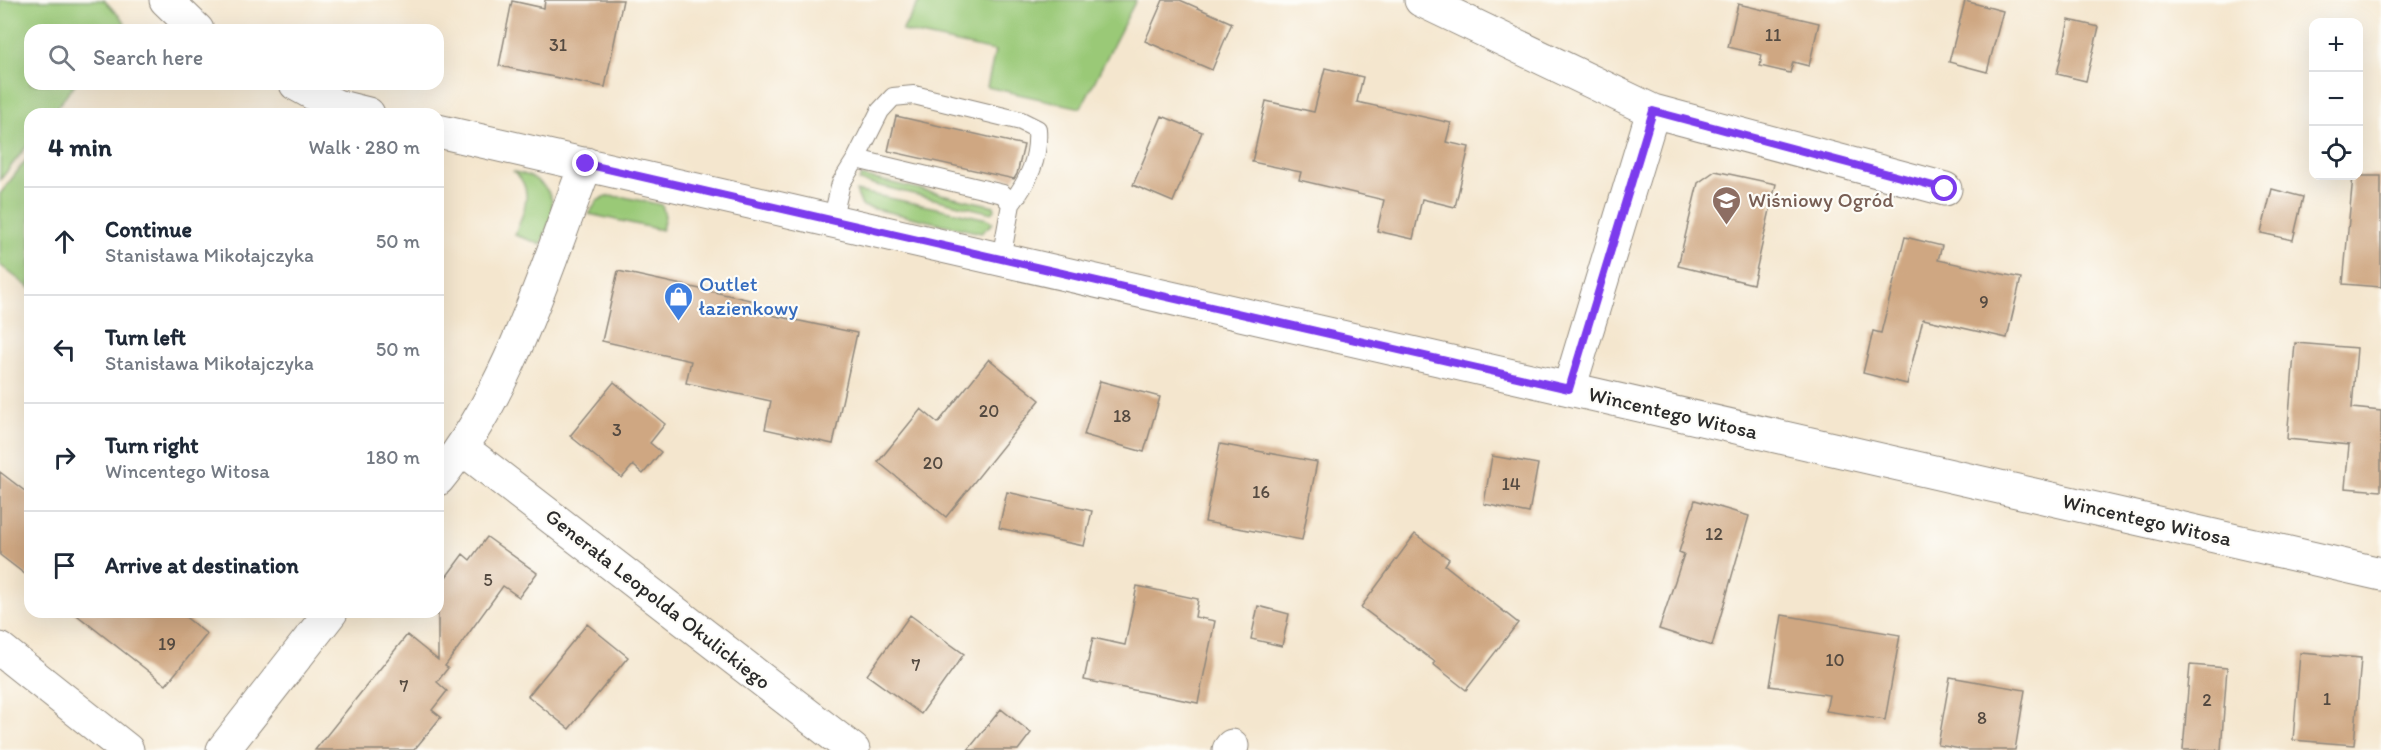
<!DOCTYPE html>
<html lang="en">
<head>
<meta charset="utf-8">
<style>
	body { margin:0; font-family:Itim,sans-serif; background:#f2f2f3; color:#1f2937 }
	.controls { position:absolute; right:18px; top:18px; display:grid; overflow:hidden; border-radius:12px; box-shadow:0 6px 24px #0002 }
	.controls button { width:54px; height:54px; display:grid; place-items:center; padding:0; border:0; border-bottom:2px solid #e0e1e3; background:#fff; color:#1f2937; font:30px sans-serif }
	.stop { position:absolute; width:18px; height:18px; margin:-14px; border:4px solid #7c3aed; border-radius:50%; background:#fff }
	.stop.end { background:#7c3aed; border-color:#fff; box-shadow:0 2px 6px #0008 }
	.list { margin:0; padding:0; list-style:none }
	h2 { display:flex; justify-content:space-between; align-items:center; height:78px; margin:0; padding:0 24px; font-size:26px }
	h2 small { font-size:20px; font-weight:400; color:#747a83 }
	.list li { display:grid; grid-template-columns:39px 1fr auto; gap:18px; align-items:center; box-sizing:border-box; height:108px; padding:0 24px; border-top:2px solid #e0e1e3 }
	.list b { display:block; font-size:22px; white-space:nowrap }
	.list p { margin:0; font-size:20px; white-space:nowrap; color:#747a83 }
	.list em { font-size:20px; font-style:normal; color:#747a83 }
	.icon { flex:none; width:33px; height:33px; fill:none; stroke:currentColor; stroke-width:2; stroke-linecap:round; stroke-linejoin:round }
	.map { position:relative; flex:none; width:2381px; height:750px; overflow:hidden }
	.search { position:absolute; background:#fff; box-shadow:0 6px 24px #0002; left:24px; top:24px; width:420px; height:66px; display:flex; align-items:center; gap:15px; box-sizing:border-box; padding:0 21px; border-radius:18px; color:#747a83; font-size:22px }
	.panel { position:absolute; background:#fff; box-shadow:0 6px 24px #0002; left:24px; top:108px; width:420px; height:510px; border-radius:18px }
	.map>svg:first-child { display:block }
	.green { fill:#9ac977; stroke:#627a51; stroke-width:1.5 }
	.building { fill:#cfa782 }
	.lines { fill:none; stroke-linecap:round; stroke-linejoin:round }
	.service-casing { stroke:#90887c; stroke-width:20 }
	.minor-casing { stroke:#90887c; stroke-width:35 }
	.service { stroke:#fff; stroke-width:18 }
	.minor { stroke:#fff; stroke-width:33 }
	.route { stroke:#7c3aed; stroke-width:8 }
	.labels { text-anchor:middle; stroke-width:4.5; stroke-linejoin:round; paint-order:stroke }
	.number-label { font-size:18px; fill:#544a41 }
	.education-label { font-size:21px; fill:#785e54; stroke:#fdfcf7; text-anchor:start }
	.shop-label { font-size:21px; fill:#366cbe; stroke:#fdfcf7; text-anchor:start }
	.street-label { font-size:21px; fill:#2b2b2b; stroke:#fdfcf7 }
</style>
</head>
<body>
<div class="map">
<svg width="2381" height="750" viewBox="0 0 2381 750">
	<rect width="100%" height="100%" fill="#fdfcf7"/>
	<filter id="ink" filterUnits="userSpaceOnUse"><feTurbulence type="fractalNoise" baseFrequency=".0167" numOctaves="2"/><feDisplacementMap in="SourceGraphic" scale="12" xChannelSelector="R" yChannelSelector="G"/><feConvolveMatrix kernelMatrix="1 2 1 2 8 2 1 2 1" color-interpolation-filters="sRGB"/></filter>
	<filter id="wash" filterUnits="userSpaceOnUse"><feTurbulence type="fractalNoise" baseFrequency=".008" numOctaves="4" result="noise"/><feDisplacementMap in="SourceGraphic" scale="24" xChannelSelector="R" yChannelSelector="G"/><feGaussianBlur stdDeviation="1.35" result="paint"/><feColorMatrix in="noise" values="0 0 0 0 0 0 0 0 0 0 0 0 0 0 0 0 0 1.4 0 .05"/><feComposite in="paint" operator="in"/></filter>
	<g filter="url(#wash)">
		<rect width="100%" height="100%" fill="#f4e6ce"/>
		<path class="green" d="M0,0H104L125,22L118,30H30V84H75L52,114H30V142L0,180Z
			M920,0H1136L1081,108L987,87L995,51L902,31Z
			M30,155V288L0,265V194Z
			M514,172C533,174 556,189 552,212C550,223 545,234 541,244L515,235C523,212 536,190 514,172Z
			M861,176L994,206L995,210L992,213L859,181Z
			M856,191L988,219L993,223L981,233L862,206Z
			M606,196L624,197L662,205L665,216L662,230L589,214L597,201Z"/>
		<g id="blocks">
			<path class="building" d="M545,0H623L605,87L499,66L512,1L544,8Z
				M1163,0H1180L1232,23L1212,70L1145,41Z
				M1965,1L2003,11L1987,72L1949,62Z
				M1738,4L1819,23L1809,66L1793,62L1790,73L1760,66L1762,55L1728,47Z
				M2069,20L2099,27L2086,81L2057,74Z
				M1325,68L1363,77L1357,102L1451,123L1446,142L1469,147L1455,207L1422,199L1413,239L1377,231L1384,200L1299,180L1301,172L1252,162L1266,101L1314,112Z
				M896,116L1024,145L1017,174L1014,179L888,151Z
				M1162,116L1202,132L1173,202L1133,185Z
				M1715,171L1776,184L1753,284L1678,266L1698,183Z
				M2353,176H2381V287L2343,284Z
				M2272,189L2303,197L2293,240L2261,233Z
				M1905,237L1942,246L1938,260L2021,278L2007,338L1923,319L1907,384L1863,373L1873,331L1881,333Z
				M618,271L755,301L752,311L857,333L833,444L765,429L771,401L686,383L691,361L602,341Z
				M2295,343L2357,348L2352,408L2381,411V491L2345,488L2349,445L2287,439Z
				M989,359L1040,400L946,517L878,462L921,409L938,423Z
				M1100,381L1160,397L1144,452L1084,435Z
				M614,382L665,424L650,443L661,452L643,474L633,465L622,478L570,436Z
				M1220,444L1317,462L1302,540L1205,522Z
				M1492,456L1538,464L1529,513L1484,504Z
				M0,472L30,495V578L0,555Z
				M1007,492L1092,511L1084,546L999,528Z
				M1695,500L1749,516L1712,646L1659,629L1684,554L1679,552Z
				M1415,534L1449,559L1445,565L1518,623L1466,690L1433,664L1435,662L1361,607Z
				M487,537L537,573L519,597L503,586L445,666L448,668L437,682L447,691L432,710L441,717L414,750H315L407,635L438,660V588L463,554L470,560Z
				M1137,586L1198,599L1195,617L1215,621L1198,703L1084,680L1093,638L1125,645Z
				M1258,606L1289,614L1282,646L1251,639Z
				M73,612H179L207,634L166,685Z
				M910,615L964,654L921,714L867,675Z
				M1782,615L1900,635L1885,720L1826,711L1829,695L1770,686Z
				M587,624L628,657L569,729L528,696Z
				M2300,653L2361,658L2354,745L2293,740Z
				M2190,665L2227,668L2221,750H2183Z
				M1950,677L2025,690L2015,750H1967L1938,745Z
				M1001,709L1031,733L1018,750H968Z"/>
		</g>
	</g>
	<g filter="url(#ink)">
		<use href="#blocks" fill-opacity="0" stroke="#90887c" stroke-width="1.5"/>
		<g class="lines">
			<defs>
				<path id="service" d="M856,159L880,111L893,97L914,95L1021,121L1037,129C1039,159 1029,180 1011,204
					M832,221L841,183L856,159L1003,194L1011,204L1001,259"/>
				<path id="minor" d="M166,0L197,30
					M1421,0L1653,111L1569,389
					M296,84L336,106L368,114
					M1653,111L1945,189
					M438,131L2381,574
					M463,449L853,750
					M438,479C510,392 545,270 586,164
					M0,649L127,750
					M223,750L331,612
					M1229,750L1232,746"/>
			</defs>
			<use href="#service" class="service-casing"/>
			<use href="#minor" class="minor-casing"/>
			<use href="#service" class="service"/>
			<use href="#minor" class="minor"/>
		</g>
	</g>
	<g class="lines" filter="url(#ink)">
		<path class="route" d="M586,164L1569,389L1653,111L1945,189"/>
	</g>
	<defs>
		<symbol id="school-pin" viewBox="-11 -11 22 30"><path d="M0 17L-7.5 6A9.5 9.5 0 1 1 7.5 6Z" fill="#8d6e63" stroke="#fdfcf7"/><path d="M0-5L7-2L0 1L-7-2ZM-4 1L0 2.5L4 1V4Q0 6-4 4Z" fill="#fff"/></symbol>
		<symbol id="shop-pin" viewBox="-11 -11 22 30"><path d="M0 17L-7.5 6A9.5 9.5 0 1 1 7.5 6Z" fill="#3f7fe0" stroke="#fdfcf7"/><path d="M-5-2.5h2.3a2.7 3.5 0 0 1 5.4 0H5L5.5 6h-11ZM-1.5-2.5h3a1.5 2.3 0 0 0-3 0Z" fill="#fff"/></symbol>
	</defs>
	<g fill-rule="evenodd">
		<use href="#school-pin" x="1710" y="184" width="33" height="45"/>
		<use href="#shop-pin" x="662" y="280" width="33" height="45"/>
	</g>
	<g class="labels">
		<g class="number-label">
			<text x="1773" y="41">11</text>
			<text x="558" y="51">31</text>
			<text x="1984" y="308">9</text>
			<text x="989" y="417">20</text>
			<text x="1122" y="422">18</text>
			<text x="617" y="436">3</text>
			<text x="933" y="469">20</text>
			<text x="1511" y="490">14</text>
			<text x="1261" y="498">16</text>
			<text x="1714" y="540">12</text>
			<text x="488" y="586">5</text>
			<text x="167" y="650">19</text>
			<text x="1835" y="666">10</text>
			<text x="916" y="671">7</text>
			<text x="404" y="692">7</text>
			<text x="2327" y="705">1</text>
			<text x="2207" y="706">2</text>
			<text x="1982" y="724">8</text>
		</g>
		<g class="education-label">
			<text x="1748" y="207">Wiśniowy Ogród</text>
		</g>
		<g class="shop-label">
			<text x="699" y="291">Outlet<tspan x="699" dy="24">łazienkowy</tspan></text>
		</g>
		<g class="street-label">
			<text transform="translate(1673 413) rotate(13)" y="7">Wincentego Witosa</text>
			<text transform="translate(2147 520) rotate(13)" y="7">Wincentego Witosa</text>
			<text transform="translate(658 599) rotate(38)" y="7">Generała Leopolda Okulickiego</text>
		</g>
	</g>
</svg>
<div class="controls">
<button>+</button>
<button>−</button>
<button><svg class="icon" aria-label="locate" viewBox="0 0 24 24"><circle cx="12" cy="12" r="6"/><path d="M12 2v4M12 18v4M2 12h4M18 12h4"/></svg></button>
</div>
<div class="stop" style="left:1945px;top:189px"></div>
<div class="stop end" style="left:586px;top:164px"></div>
<div class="search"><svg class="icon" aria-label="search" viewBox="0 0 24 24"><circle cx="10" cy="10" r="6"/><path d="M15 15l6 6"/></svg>Search here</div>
<section class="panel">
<h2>4 min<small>Walk · 280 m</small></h2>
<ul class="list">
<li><svg class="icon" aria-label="ahead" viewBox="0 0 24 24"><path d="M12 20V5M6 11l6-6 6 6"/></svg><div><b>Continue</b><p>Stanisława Mikołajczyka</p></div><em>50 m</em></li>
<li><svg class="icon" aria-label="left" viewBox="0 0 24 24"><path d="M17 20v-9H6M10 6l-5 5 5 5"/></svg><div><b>Turn left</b><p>Stanisława Mikołajczyka</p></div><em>50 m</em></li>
<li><svg class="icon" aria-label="right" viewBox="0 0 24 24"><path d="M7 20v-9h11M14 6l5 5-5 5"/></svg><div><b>Turn right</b><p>Wincentego Witosa</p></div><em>180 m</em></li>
<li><svg class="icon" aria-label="arrive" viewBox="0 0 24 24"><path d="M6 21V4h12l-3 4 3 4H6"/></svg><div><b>Arrive at destination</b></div></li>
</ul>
</section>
</div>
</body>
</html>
